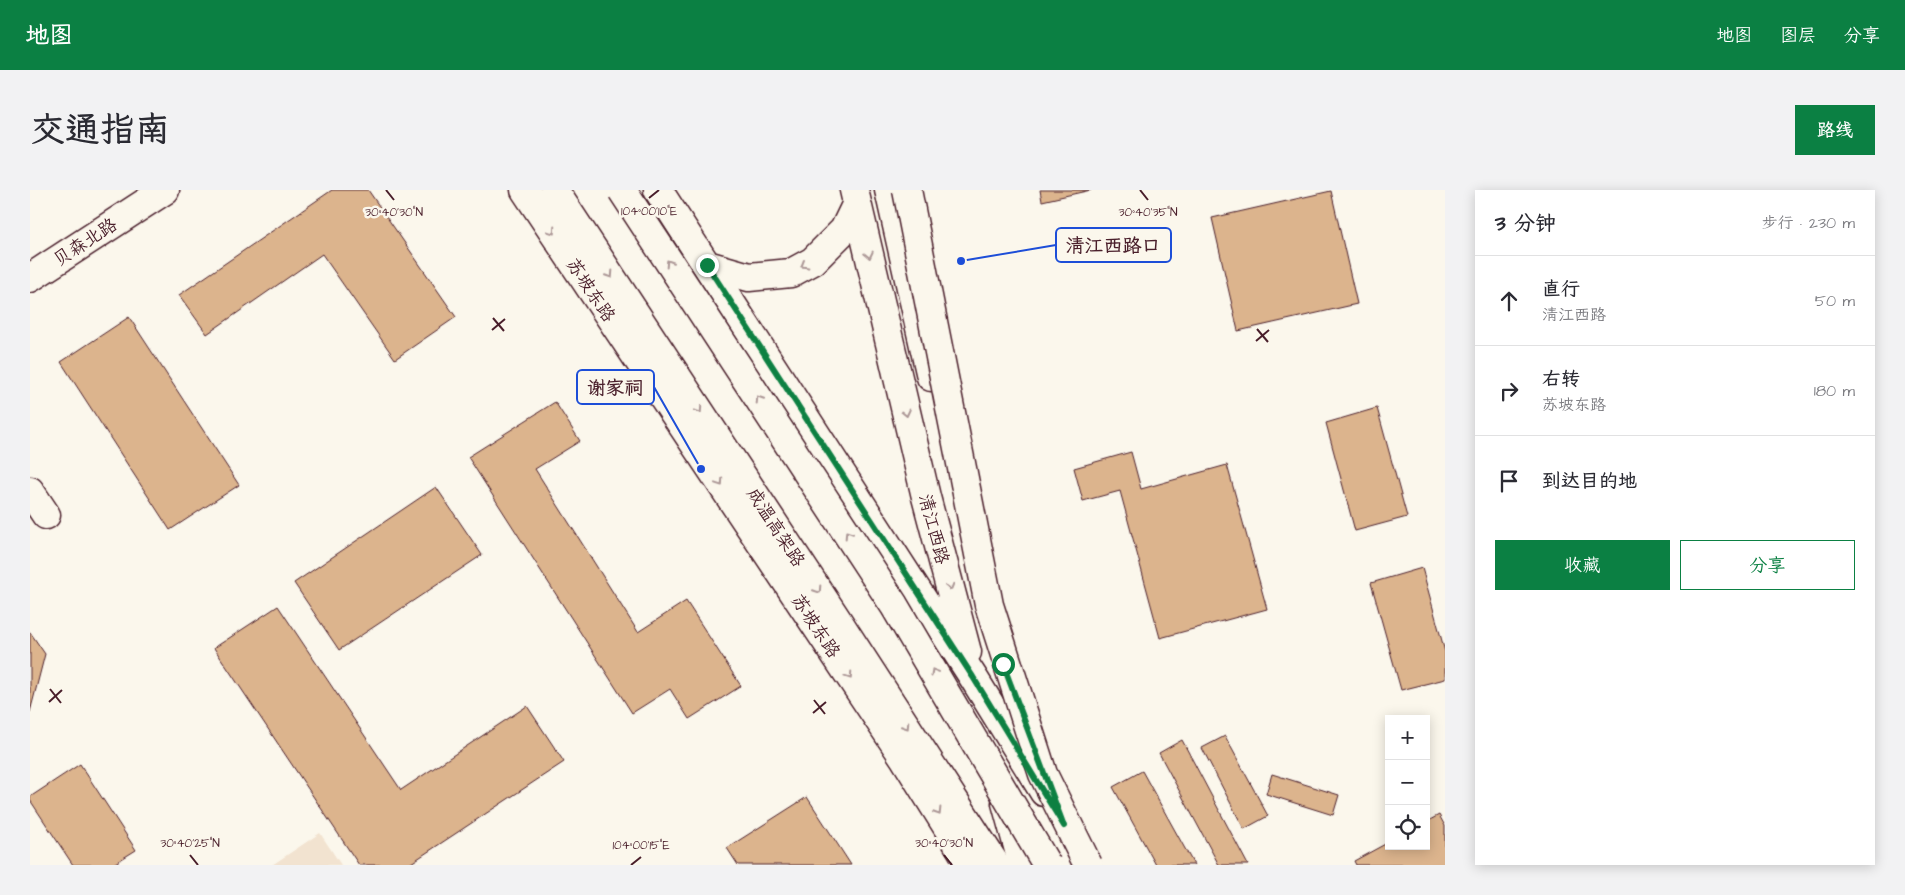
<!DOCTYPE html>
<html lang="zh">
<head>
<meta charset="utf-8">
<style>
	body { margin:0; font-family:"Architects Daughter","LXGW WenKai TC",sans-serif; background:#f2f2f3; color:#2b2b33 }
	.controls { position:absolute; right:15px; bottom:15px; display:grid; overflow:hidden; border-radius:0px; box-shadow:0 2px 12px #0003 }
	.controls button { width:45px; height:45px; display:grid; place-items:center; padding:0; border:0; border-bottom:1px solid #e1e1e2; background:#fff; color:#2b2b33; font:25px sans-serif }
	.stop { position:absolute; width:15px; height:15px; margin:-11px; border:4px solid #0b8043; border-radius:50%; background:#fff }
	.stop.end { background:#0b8043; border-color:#fff; box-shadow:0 1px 5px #0008 }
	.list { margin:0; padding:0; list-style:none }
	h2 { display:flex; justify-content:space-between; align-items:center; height:65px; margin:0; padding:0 20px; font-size:21px }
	h2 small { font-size:16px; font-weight:400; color:#7c7c81 }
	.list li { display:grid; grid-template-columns:32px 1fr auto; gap:15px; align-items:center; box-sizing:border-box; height:90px; padding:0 20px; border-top:1px solid #e1e1e2 }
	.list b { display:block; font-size:19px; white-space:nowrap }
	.list p { margin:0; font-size:16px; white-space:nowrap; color:#7c7c81 }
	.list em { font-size:16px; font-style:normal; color:#7c7c81 }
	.actions { display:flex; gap:10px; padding:15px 20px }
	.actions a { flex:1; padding:11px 0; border:1px solid #0b8043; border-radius:0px; text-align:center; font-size:18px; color:#0b8043 }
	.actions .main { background:#0b8043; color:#fff }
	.icon { flex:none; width:28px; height:28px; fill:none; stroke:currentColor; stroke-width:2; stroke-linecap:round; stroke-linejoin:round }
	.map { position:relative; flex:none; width:1415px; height:675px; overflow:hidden; border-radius:0px }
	header { display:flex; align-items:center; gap:30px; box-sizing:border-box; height:70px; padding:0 25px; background:#0b8043; color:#fff }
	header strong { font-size:24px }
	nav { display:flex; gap:28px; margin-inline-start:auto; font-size:18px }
	.intro { display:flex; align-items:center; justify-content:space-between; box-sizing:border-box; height:120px; padding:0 30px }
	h1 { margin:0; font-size:35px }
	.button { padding:12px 22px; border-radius:0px; background:#0b8043; color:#fff; font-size:18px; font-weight:700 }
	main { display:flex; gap:30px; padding:0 30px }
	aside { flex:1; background:#fff; border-radius:0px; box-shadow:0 2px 12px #0003 }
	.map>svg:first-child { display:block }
	.built { fill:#f2e3d0 }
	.building { fill:#dcb48d; stroke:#4a1f2b }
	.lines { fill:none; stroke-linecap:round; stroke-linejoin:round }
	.street-casing { stroke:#4a1f2b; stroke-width:31 }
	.secondary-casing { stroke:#4a1f2b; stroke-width:31 }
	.primary-casing { stroke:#4a1f2b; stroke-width:31 }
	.highway-casing { stroke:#4a1f2b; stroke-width:31 }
	.street { stroke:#fbf7ec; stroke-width:28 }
	.secondary { stroke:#fbf7ec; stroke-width:28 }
	.primary { stroke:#fbf7ec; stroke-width:28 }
	.highway { stroke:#fbf7ec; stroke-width:28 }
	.highway-bridge-casing { stroke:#4a1f2b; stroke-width:31; stroke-linecap:butt }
	.highway-bridge { stroke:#fbf7ec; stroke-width:28 }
	.oneway { stroke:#ab9695 }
	.route { stroke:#0b8043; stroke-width:6 }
	.ticks { fill:none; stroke:#4a1f2b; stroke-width:2 }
	.labels { text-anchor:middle; stroke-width:5; stroke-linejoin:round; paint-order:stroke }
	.street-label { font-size:18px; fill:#4a1f2b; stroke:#fbf7ec }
	.ticks-label { font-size:12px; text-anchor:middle; fill:#4a1f2b; stroke:#fbf7ec; stroke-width:5; stroke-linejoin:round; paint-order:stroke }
	.leader { fill:none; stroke:#1d4ed8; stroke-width:2 }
	.callout-dot { fill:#1d4ed8; stroke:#fbf7ec; stroke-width:2 }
	.callout { fill:#fbf7ec; stroke:#1d4ed8; stroke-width:2 }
	.callout-label { font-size:19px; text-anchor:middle; font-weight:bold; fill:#4a1f2b }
</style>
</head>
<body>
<header>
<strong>地图</strong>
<nav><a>地图</a><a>图层</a><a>分享</a></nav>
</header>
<div class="intro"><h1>交通指南</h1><a class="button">路线</a></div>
<main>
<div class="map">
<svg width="1415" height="675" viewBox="0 0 1415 675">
	<rect width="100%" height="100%" fill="#fbf7ec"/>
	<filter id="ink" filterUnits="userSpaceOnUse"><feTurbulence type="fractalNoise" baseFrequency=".02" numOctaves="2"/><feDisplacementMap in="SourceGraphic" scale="10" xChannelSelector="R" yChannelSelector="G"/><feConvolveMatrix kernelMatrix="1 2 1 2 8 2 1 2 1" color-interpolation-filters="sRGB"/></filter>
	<g filter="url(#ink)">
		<path class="built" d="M290,643L311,675H242Z"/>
		<path class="building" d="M302,0H338L426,127L365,169L292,64L177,144L149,105Z
			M1010,0H1061L1012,11Z
			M1301,1L1327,114L1208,141L1182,28Z
			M99,127L209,295L140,340L31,172Z
			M525,212L550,251L505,279L608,442L656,411L711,496L659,529L640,499L602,523L438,267Z
			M1347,218L1377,327L1325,341L1296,233Z
			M1101,262L1111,299L1197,275L1237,419L1130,448L1090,301L1053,311L1044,278Z
			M406,297L452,365L309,460L264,393Z
			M1392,378L1415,462V489L1371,500L1341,393Z
			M248,416L371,600L497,516L534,572L378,675H329L184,458Z
			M0,442L15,464L0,522Z
			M1195,546L1238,626L1214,639L1172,558Z
			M1152,550L1218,675H1189L1129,563Z
			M50,574L106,660L82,675H43L0,610V607Z
			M1112,581L1164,675H1126L1083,597Z
			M1242,584L1309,605L1303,625L1236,604Z
			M777,607L821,675H708L697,658Z
			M1409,625L1415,636V675H1326L1324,671L1359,652V656H1396V632Z"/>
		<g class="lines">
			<defs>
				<path id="street" d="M0,301L16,325"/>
				<path id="secondary" d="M0,88L135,0"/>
				<path id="primary" d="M495,0L875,569L941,675
					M628,0L943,487L1014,602
					M824,0L896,307L937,462
					M859,0L901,187
					M677,75L719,87L761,83L783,71L814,40L827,13
					M976,613L993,675"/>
				<path id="highway" d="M524,0L806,428L966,675"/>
			</defs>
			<use href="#street" class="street-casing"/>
			<use href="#secondary" class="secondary-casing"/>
			<use href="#primary" class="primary-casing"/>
			<use href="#highway" class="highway-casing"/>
			<use href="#street" class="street"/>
			<use href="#secondary" class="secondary"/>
			<use href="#primary" class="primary"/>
			<use href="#highway" class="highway"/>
			<defs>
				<path id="highway-bridge" d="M592,0L864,415L1017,675
					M877,0L959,415L1013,584L1058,675"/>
			</defs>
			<use href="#highway-bridge" class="highway-bridge-casing"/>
			<use href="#highway-bridge" class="highway-bridge"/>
		</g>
		<defs><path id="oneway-chevron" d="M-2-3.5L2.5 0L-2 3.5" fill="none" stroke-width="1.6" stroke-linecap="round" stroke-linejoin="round" transform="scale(1.25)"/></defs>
		<g class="oneway">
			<use href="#oneway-chevron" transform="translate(522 41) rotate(56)"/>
			<use href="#oneway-chevron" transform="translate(839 65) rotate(77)"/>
			<use href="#oneway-chevron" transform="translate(639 73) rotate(-123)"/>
			<use href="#oneway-chevron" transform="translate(774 75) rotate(150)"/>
			<use href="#oneway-chevron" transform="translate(580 85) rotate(57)"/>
			<use href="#oneway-chevron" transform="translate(729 209) rotate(-123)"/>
			<use href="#oneway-chevron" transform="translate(669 220) rotate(57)"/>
			<use href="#oneway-chevron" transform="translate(876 223) rotate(77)"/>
			<use href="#oneway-chevron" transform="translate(690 293) rotate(56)"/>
			<use href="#oneway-chevron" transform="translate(818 344) rotate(-123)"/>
			<use href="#oneway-chevron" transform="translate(920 397) rotate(75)"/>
			<use href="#oneway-chevron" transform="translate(788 400) rotate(57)"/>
			<use href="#oneway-chevron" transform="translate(904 482) rotate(-121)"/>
			<use href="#oneway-chevron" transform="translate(819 486) rotate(56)"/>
			<use href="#oneway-chevron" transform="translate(876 536) rotate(57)"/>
			<use href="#oneway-chevron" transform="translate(908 622) rotate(58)"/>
		</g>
	</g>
	<g class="lines" filter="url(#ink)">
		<path class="route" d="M677,75L943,487L1034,636L973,474"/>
	</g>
	<path class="ticks" d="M356,0L364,10M1110,0L1118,10M619,8L629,0M463,128L474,141M1227,139L1238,152M462,140L475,129M1226,151L1239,140M20,499L31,513M784,510L795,524M19,512L32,500M783,523L796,512M160,665L168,675M914,665L922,675M601,675L611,667"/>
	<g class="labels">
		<g class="street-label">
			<text transform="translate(55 52) rotate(-33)" y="6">贝森北路</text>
			<text transform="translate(561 100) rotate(56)" y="6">苏坡东路</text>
			<text transform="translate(746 337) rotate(57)" y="6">成温高架路</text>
			<text transform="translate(904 339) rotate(75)" y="6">清江西路</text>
			<text transform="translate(786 436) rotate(56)" y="6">苏坡东路</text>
		</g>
	</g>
	<g class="ticks-label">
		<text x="619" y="25">104°00'10"E</text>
		<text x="364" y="26">30°40'30"N</text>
		<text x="1118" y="26">30°40'35"N</text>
		<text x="160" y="657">30°40'25"N</text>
		<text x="914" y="657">30°40'30"N</text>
		<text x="611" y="659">104°00'15"E</text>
	</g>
	<path class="leader" d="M931 71L1026 55M671 279L624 197"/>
	<g class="callout-dot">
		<circle cx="931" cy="71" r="5"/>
		<circle cx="671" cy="279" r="5"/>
	</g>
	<g class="callout">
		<rect x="1026" y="38" width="115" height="34" rx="5"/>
		<rect x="547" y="180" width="77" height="34" rx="5"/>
	</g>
	<g class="callout-label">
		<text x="1083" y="62">清江西路口</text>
		<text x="585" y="204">谢家祠</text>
	</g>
</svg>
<div class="controls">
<button>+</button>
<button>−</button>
<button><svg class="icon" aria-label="locate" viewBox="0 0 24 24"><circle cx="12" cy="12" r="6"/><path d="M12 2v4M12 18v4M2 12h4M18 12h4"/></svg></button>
</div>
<div class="stop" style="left:973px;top:474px"></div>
<div class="stop end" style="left:677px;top:75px"></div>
</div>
<aside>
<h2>3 分钟<small>步行 · 230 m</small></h2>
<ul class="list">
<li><svg class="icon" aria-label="ahead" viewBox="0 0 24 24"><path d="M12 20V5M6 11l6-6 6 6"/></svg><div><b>直行</b><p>清江西路</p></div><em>50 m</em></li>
<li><svg class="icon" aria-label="right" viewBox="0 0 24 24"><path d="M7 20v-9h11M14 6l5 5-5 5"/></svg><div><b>右转</b><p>苏坡东路</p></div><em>180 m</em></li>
<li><svg class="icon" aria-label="arrive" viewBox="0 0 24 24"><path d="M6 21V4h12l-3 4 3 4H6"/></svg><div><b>到达目的地</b></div></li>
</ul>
<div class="actions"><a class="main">收藏</a><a>分享</a></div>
</aside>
</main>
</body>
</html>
